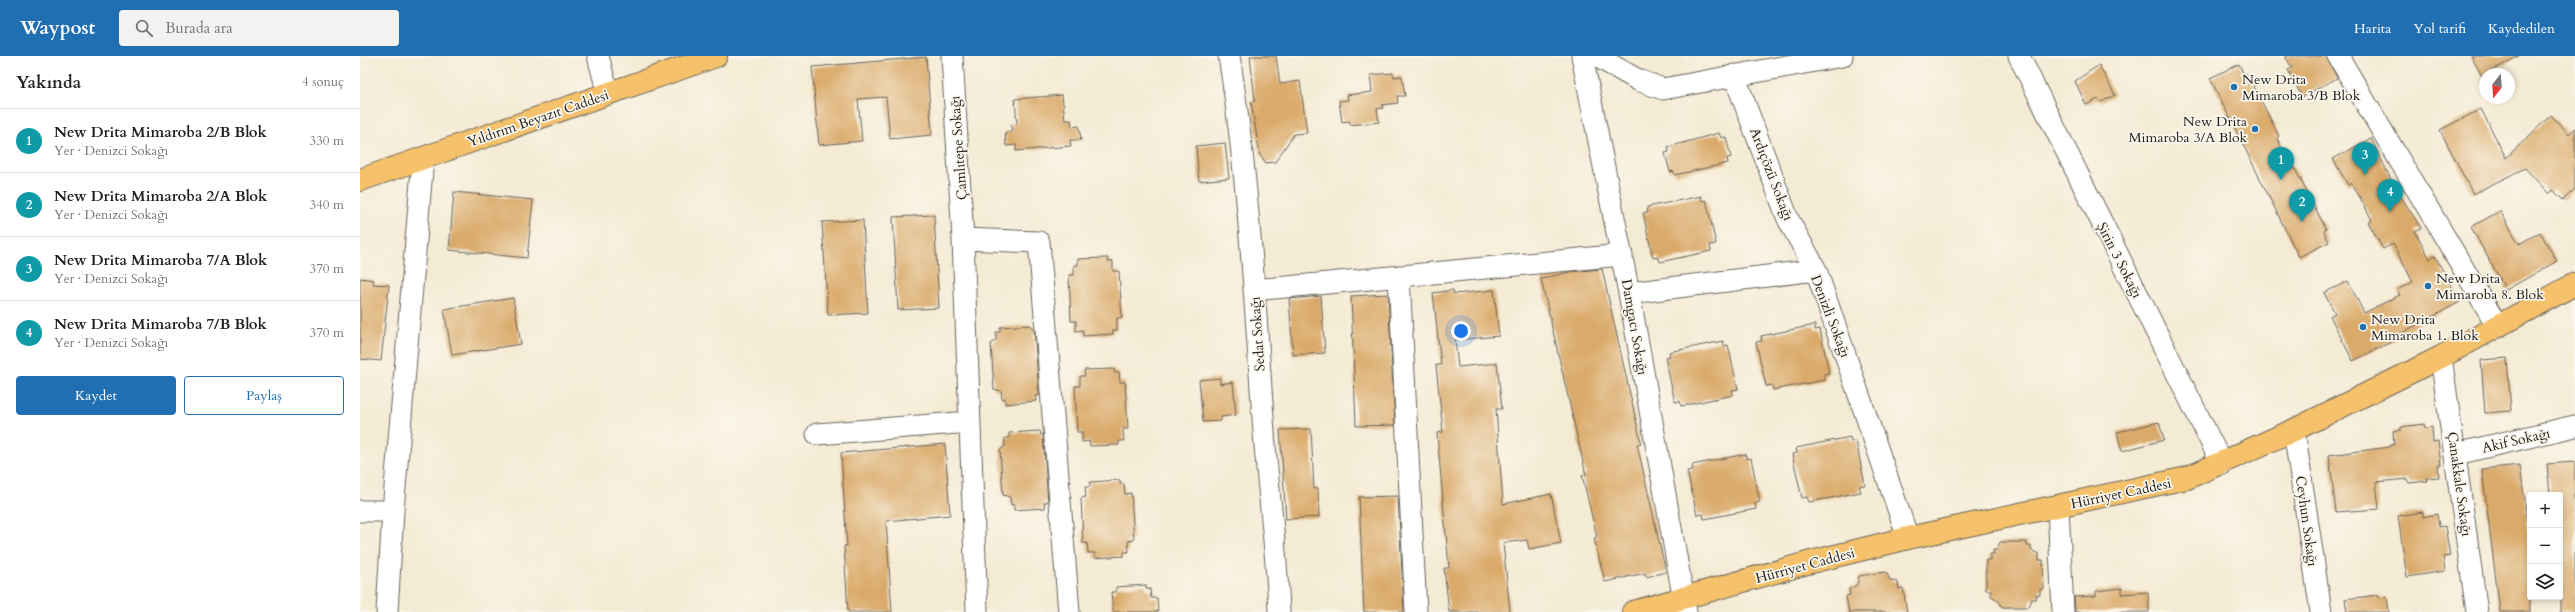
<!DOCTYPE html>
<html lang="tr">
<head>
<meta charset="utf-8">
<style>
	body { margin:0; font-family:Cardo,serif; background:#f2f2f2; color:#222 }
	.controls { position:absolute; right:12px; bottom:12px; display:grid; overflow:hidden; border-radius:4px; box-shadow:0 2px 6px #0003 }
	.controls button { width:36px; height:36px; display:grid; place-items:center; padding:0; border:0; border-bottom:1px solid #e0e0e0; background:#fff; color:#222; font:20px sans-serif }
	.compass { position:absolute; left:2119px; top:12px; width:36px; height:36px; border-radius:50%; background:#fff; box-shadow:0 2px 6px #0003; rotate:197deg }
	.you { position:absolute; left:1101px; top:275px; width:14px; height:14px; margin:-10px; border:3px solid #fff; border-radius:50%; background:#1a73e8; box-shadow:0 0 0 6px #1a73e833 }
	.badge { display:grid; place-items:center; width:26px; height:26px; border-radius:50%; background:#1f6fb2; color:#fff; font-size:13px; font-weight:700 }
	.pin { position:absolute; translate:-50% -33px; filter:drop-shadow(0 1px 2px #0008) }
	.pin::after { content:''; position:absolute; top:21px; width:14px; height:12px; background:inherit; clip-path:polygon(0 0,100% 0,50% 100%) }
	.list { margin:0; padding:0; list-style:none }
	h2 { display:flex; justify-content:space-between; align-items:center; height:52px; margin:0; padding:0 16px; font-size:17px }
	h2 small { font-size:13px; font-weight:400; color:#767676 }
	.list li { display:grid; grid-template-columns:26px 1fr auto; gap:12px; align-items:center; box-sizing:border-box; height:64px; padding:0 16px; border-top:1px solid #e0e0e0 }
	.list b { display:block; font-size:15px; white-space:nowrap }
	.list p { margin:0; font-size:13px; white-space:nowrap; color:#767676 }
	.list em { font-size:13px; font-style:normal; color:#767676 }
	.actions { display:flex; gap:8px; padding:12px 16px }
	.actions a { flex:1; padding:9px 0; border:1px solid #1f6fb2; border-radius:4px; text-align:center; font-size:14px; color:#1f6fb2 }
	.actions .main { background:#1f6fb2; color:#fff }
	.icon { flex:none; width:22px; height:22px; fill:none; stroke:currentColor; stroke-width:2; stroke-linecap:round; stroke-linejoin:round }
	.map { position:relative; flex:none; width:2215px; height:556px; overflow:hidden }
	header { display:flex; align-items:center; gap:24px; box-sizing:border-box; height:56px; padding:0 20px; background:#1f6fb2; color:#fff }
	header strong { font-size:19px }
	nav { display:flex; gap:22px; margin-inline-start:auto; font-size:14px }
	.search { width:280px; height:36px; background:#f2f2f2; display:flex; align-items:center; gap:10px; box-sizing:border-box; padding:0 14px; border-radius:4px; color:#767676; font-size:15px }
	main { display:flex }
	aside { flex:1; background:#fff }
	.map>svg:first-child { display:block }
	.building { fill:#daaa6b }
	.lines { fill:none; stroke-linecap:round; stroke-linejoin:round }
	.minor-casing { stroke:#68645c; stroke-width:23 }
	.major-casing { stroke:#68645c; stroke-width:24 }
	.minor { stroke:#fff; stroke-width:21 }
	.major { stroke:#f5c16b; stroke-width:22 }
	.poi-dot { fill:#1f6fb2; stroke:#fbf7ec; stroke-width:1.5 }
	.labels { text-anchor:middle; stroke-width:3.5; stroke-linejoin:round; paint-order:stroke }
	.poi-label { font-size:14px; fill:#1c1c1c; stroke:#fbf7ec; text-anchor:start }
	.street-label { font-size:14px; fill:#1c1c1c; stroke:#fbf7ec }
</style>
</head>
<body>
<header>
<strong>Waypost</strong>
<div class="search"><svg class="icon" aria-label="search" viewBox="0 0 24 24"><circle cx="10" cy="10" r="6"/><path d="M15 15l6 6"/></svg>Burada ara</div>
<nav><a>Harita</a><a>Yol tarifi</a><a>Kaydedilen</a></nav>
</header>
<main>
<aside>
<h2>Yakında<small>4 sonuç</small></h2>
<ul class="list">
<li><span class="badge" style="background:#0f9aa8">1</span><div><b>New Drita Mimaroba 2/B Blok</b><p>Yer · Denizci Sokağı</p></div><em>330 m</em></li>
<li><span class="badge" style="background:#0f9aa8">2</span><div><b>New Drita Mimaroba 2/A Blok</b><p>Yer · Denizci Sokağı</p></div><em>340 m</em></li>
<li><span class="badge" style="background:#0f9aa8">3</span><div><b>New Drita Mimaroba 7/A Blok</b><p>Yer · Denizci Sokağı</p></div><em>370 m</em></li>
<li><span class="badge" style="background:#0f9aa8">4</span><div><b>New Drita Mimaroba 7/B Blok</b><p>Yer · Denizci Sokağı</p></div><em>370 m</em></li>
</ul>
<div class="actions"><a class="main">Kaydet</a><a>Paylaş</a></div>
</aside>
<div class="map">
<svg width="2215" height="556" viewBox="0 0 2215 556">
	<rect width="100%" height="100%" fill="#fbf7ec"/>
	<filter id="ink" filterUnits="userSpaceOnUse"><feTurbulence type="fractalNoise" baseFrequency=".025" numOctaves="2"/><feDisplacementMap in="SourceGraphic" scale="8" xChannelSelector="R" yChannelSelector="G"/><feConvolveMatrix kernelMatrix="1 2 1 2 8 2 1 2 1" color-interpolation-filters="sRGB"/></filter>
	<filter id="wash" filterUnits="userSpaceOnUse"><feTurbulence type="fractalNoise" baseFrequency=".012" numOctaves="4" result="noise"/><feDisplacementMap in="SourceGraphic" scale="16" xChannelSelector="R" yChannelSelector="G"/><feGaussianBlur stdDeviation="0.9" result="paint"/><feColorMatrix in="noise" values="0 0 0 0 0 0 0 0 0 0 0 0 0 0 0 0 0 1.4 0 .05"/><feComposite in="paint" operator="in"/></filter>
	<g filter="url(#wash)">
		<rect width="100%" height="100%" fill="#f4ebd4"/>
		<g id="blocks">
			<path class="building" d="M890,0H916L920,28L940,25L947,77L934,78L915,106L906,107L900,99L891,46L895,45Z
				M1925,0H1966L1977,22L1942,41L1928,14L1932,12Z
				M2111,0H2159L2122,20Z
				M566,1L572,79L530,83L526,41L498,43L502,85L459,89L452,11Z
				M1879,8L1884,19L1887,17L1919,80L1917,82L1932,112L1934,111L1966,173L1964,175L1969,186L1939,201L1850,22Z
				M1739,9L1755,39L1741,46L1738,43L1726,49L1715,25Z
				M1033,17L1034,21L1042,20L1045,40H1037L1038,47L1022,49L1023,52L1017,53L1019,66L990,69V65L982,66L979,45L988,44L987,39L1012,36L1010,19Z
				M702,39L705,64H711L712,71L719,70L721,84H710L711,90L656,95V89L646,90L645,76H652L651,69L657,68L655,43Z
				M2121,53L2146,102L2191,59L2209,78L2215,72V133L2203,144L2193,134L2189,138L2165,112L2113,138L2080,74Z
				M1359,77L1361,82L1366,81L1371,101L1367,102L1368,107L1315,119L1313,115L1310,116L1305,97L1309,96L1308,91Z
				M2011,82L2033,128L2061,172L2055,175L2070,203L2075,200L2100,246L2036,280L2037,283L1993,305L1970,260L1975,257L1964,237L1988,225L2004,257L2040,239L2037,234L2053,226L2033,188L2023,193L2008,166L2012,164L2002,145L1992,127L1988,129L1973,103Z
				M865,87L869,122L839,125L836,90Z
				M94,136L173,144L167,202L89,194Z
				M1341,140L1342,145L1346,144L1356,188L1350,189L1351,195L1300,206L1298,201L1293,202L1283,157L1288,156L1287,151Z
				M2140,155L2159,188L2180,176L2197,205L2146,234L2111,171Z
				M574,159L579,252L538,254L533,161Z
				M503,164L508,257L468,259L462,166Z
				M748,202V206L753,205V215H759L762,262H757V274H753V278L723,280V274L716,275V265H711L709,219H714V209H718V203Z
				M1242,213L1281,387L1277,388L1306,516L1286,521L1285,517L1245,526L1234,482L1237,481L1222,419H1226L1181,223L1209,216Z
				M0,222L14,224L13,228L29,229L21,305L0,303Z
				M1093,234L1094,238L1134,234L1139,280L1095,284L1098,311L1137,307L1142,353H1136L1143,448L1191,438L1201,487L1169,493L1167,484L1143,487L1150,556H1089L1084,512H1089L1077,377L1083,376L1076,309H1081L1073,237Z
				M1028,238L1035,369L996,370L991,240Z
				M961,240L965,297L933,299L929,243Z
				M153,242L161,288L92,299L84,253Z
				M671,269L672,273H674L679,340H675L676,345L645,348V342L642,343L641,335L634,333L631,288L636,284V276H640V271Z
				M1455,269V274L1460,273L1469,317L1464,318L1465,324L1413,334L1412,329L1406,330L1396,286L1402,285L1401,280Z
				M1363,285L1364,290L1368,289L1378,333L1372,334L1373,339L1321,350L1320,345L1315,346L1305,301L1310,300L1309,296Z
				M2147,302L2151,355L2125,357L2121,304Z
				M754,313L755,317L759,316L760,326H765L768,373H763L764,385H759V389L730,390L729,385L722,386V376H717L715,330H720V320H725L724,314Z
				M860,322V328L873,326L876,359L861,361V365L843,366L839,324Z
				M1799,366L1804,384L1762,395L1757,376Z
				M2064,368L2065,372L2072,371L2073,386L2078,385L2081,409H2078L2079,421L2067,422L2068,425L2049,427L2048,423L2016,426L2019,453L1976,456L1969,399L2030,391V389H2034L2033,375L2041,374V371Z
				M951,373L954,433L958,432L959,461L926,463L920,374Z
				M680,375L681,379H683L688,446H684L685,452L654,454V448L651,449L650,441L643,439L640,394L645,390V382H649V377Z
				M1490,381L1491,386L1496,385L1505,429L1499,430L1501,436L1449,446L1447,441L1442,442L1432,398L1437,397L1436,392Z
				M585,388L590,459L526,465L532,556H488L484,490H487L481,397Z
				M1385,398L1387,403L1391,402L1400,446L1395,447L1396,453L1344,463L1343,458L1337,459L1327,415L1333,414L1332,409Z
				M2215,406V556H2200V439H2190L2187,408Z
				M2160,409L2170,486V556H2140L2122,413Z
				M760,424V428H764L765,438L771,437L774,484L768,485L769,496H764V500L735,502V497H728L727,487H723L721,442L726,441L725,431H730V426Z
				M1038,440L1044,556H1004L999,441Z
				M2063,456V461L2077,458L2079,471L2085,470L2090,500L2083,501L2085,515L2047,521L2038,460Z
				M1640,486H1667V490H1671V494L1679,498V504H1683L1684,533H1680V539H1676V543H1672L1669,551H1642L1638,544L1631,540V534H1626V504H1630V498H1634L1633,494H1637Z
				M1526,516L1530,524L1538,526L1539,533L1543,532L1547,556H1489L1486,540L1490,539L1489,533L1497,529L1499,520Z
				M786,529V533H790L791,542H797L798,556H753L751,536H756V531Z
				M1762,532V538L1788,536L1789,556H1715L1714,541L1736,540V535Z
				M2019,539L2020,542L2027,541L2029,556H1987L1985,543Z"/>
		</g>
	</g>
	<g filter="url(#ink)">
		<use href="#blocks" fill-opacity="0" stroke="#68645c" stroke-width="1"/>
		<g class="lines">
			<defs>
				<path id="minor" d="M238,0L248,38
					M592,0L603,183L617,556
					M869,0C889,125 895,250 904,376C908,436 917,495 919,556
					M1222,0L1269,237L1326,556
					M1236,0L1278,24L1303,33L1482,0
					M1659,0L1862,408
					M1978,0L2138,271
					M1374,19L1428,163L1456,214L1548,482
					M603,183L679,186L709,556
					M1039,220L1056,556
					M894,234L1262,199
					M1269,237L1456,214
					M2081,301L2117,556
					M1934,374L1961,556
					M457,378L610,366
					M2096,398L2215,370
					M1698,450L1703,556
					M0,455H33
					M27,556L33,455L63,102"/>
				<path id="major" d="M0,124L356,0
					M1273,556L1451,506L1548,482L1827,422L1934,374L2081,301L2215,228"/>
			</defs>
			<use href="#minor" class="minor-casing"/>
			<use href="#major" class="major-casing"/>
			<use href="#minor" class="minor"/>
			<use href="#major" class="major"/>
		</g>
	</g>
	<g class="poi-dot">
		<circle cx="1874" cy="31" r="4"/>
		<circle cx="1895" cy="73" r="4"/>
		<circle cx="2068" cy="230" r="4"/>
		<circle cx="2003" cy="271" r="4"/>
	</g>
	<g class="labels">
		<g class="poi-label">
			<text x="1882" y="28">New Drita<tspan x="1882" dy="16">Mimaroba 3/B Blok</tspan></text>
			<text x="1887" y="70" text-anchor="end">New Drita<tspan x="1887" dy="16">Mimaroba 3/A Blok</tspan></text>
			<text x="2076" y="227">New Drita<tspan x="2076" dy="16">Mimaroba 8. Blok</tspan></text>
			<text x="2011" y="268">New Drita<tspan x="2011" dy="16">Mimaroba 1. Blok</tspan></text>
		</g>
		<g class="street-label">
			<text transform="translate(178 62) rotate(-19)" y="5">Yıldırım Beyazıt Caddesi</text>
			<text transform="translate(598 92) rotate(-94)" y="5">Çamlıtepe Sokağı</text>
			<text transform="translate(1412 118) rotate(69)" y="5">Ardıçözü Sokağı</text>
			<text transform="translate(1760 204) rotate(63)" y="5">Şirin 3 Sokağı</text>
			<text transform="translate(1471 260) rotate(69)" y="5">Denizli Sokağı</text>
			<text transform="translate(1275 271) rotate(80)" y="5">Damgacı Sokağı</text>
			<text transform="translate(897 278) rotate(-94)" y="5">Sedat Sokağı</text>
			<text transform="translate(2156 384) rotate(-13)" y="5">Akif Sokağı</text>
			<text transform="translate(2100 428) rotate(82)" y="5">Çanakkale Sokağı</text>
			<text transform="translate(1761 437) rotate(-12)" y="5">Hürriyet Caddesi</text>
			<text transform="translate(1947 465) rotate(82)" y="5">Ceyhun Sokağı</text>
			<text transform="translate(1445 509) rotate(-15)" y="5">Hürriyet Caddesi</text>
		</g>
	</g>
</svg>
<div class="controls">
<button>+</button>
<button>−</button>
<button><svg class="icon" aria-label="layers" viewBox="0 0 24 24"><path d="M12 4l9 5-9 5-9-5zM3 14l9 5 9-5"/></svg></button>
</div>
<svg class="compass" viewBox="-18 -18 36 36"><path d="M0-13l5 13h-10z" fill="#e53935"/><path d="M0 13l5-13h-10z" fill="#767676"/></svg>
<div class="you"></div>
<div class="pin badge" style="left:1921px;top:124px;background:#0f9aa8">1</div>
<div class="pin badge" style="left:1942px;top:166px;background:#0f9aa8">2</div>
<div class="pin badge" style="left:2005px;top:119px;background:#0f9aa8">3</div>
<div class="pin badge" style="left:2030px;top:156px;background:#0f9aa8">4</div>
</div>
</main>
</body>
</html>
